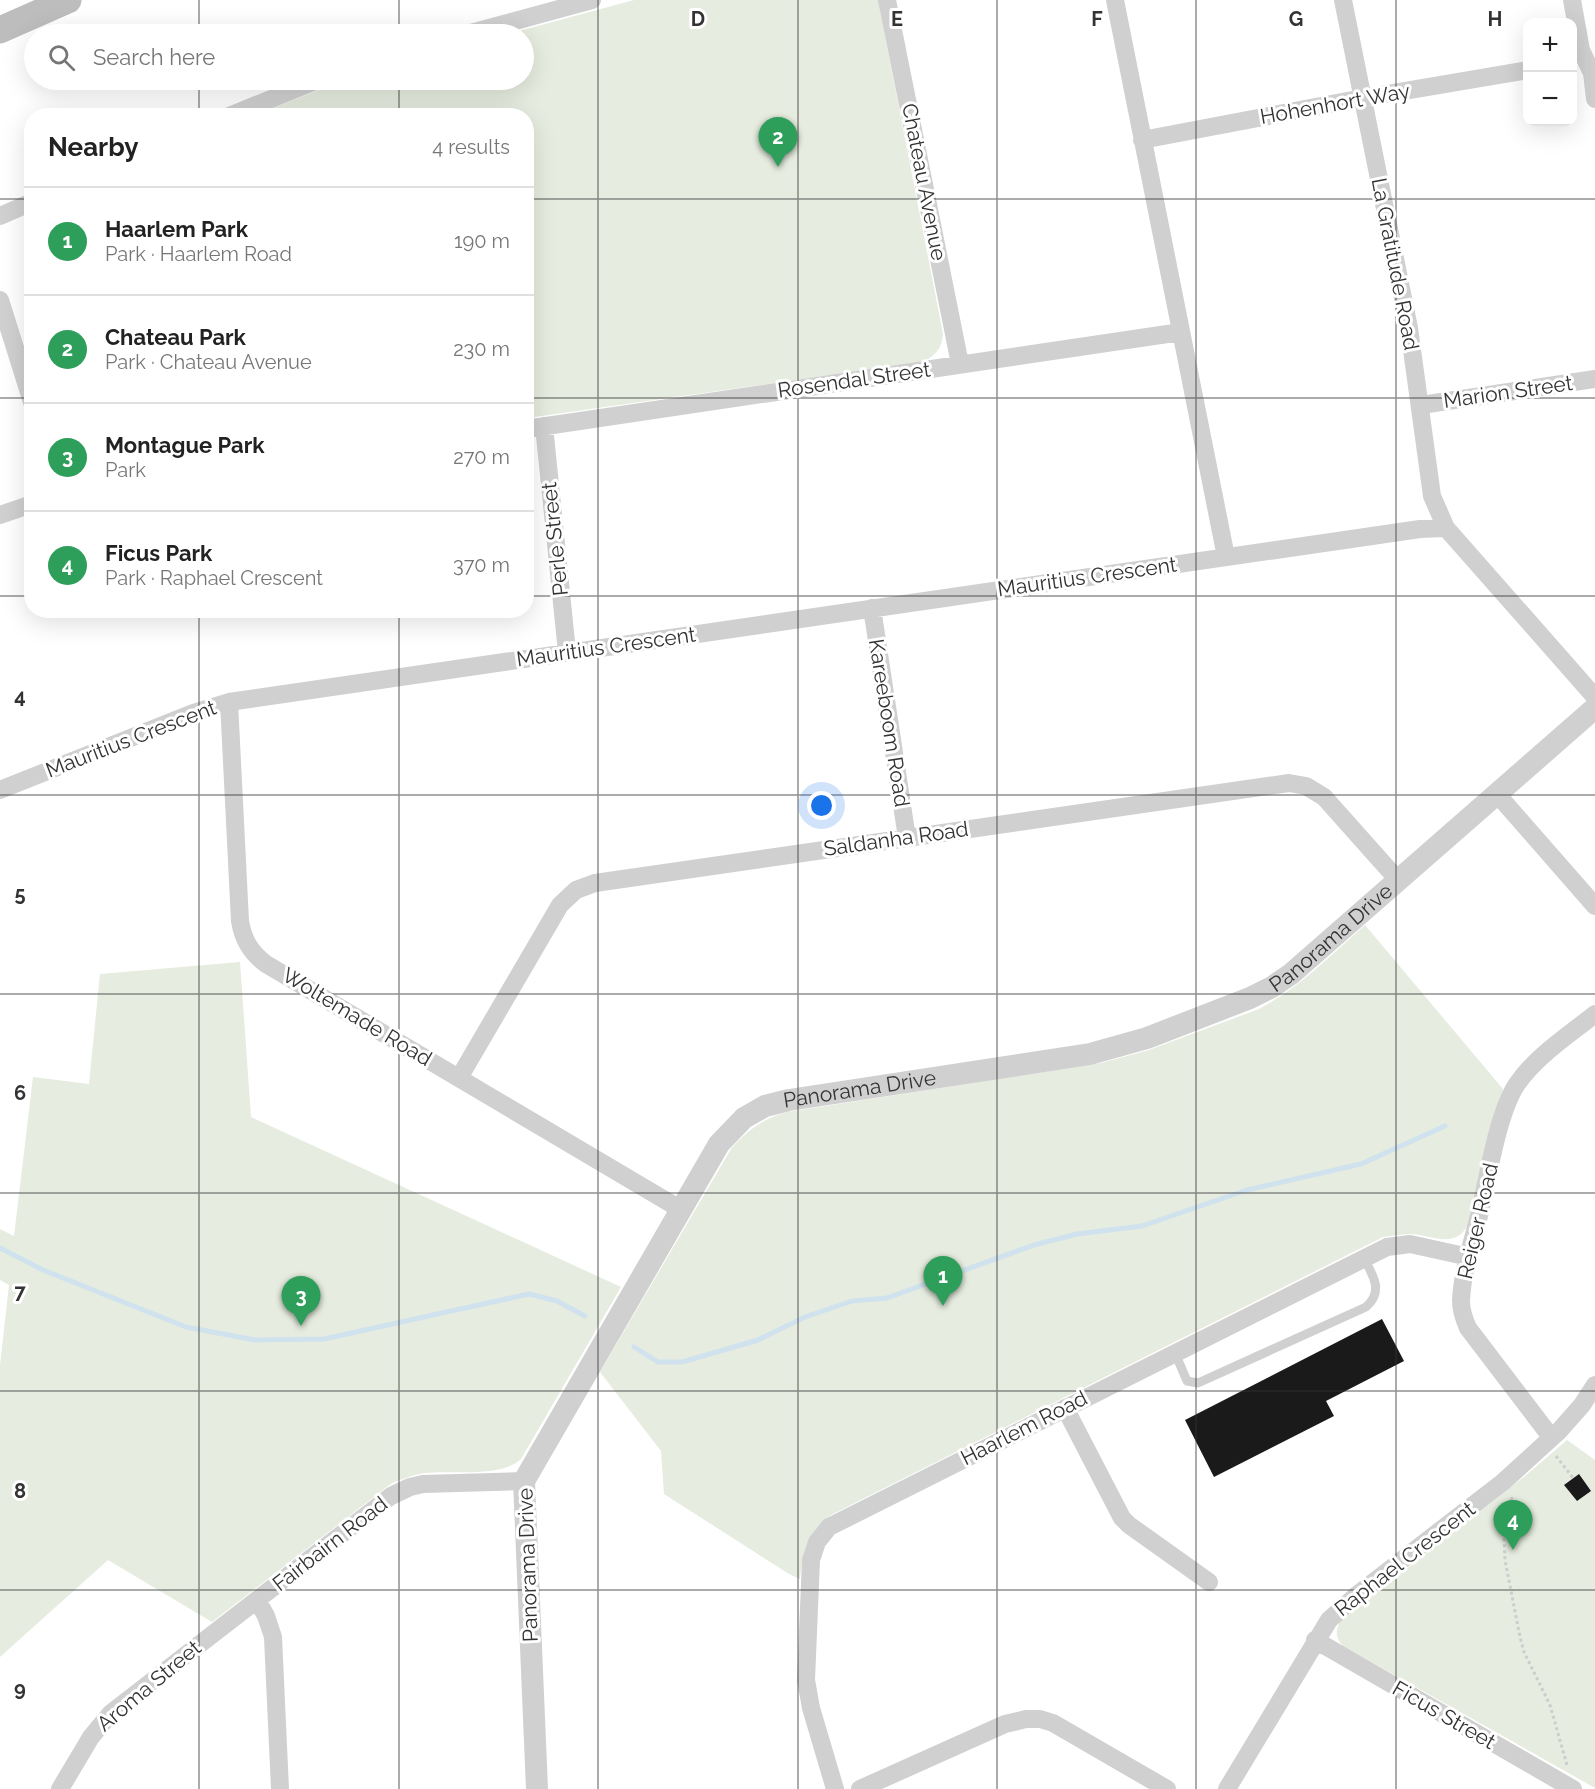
<!DOCTYPE html>
<html lang="en">
<head>
<meta charset="utf-8">
<style>
	body { margin:0; font-family:Raleway,sans-serif; background:#f2f2f2; color:#222 }
	.controls { position:absolute; right:18px; top:18px; display:grid; overflow:hidden; border-radius:12px; box-shadow:0 6px 24px #0002 }
	.controls button { width:54px; height:54px; display:grid; place-items:center; padding:0; border:0; border-bottom:2px solid #e0e0e0; background:#fff; color:#222; font:30px sans-serif }
	.you { position:absolute; left:822px; top:806px; width:21px; height:21px; margin:-15px; border:4px solid #fff; border-radius:50%; background:#1a73e8; box-shadow:0 0 0 9px #1a73e833 }
	.badge { display:grid; place-items:center; width:39px; height:39px; border-radius:50%; background:#e63946; color:#fff; font-size:20px; font-weight:700 }
	.pin { position:absolute; translate:-50% -50px; filter:drop-shadow(0 2px 3px #0008) }
	.pin::after { content:''; position:absolute; top:32px; width:21px; height:18px; background:inherit; clip-path:polygon(0 0,100% 0,50% 100%) }
	.list { margin:0; padding:0; list-style:none }
	h2 { display:flex; justify-content:space-between; align-items:center; height:78px; margin:0; padding:0 24px; font-size:26px }
	h2 small { font-size:20px; font-weight:400; color:#767676 }
	.list li { display:grid; grid-template-columns:39px 1fr auto; gap:18px; align-items:center; box-sizing:border-box; height:108px; padding:0 24px; border-top:2px solid #e0e0e0 }
	.list b { display:block; font-size:22px; white-space:nowrap }
	.list p { margin:0; font-size:20px; white-space:nowrap; color:#767676 }
	.list em { font-size:20px; font-style:normal; color:#767676 }
	.icon { flex:none; width:33px; height:33px; fill:none; stroke:currentColor; stroke-width:2; stroke-linecap:round; stroke-linejoin:round }
	.map { position:relative; flex:none; width:1595px; height:1789px; overflow:hidden }
	.search { position:absolute; background:#fff; box-shadow:0 6px 24px #0002; left:24px; top:24px; width:510px; height:66px; display:flex; align-items:center; gap:15px; box-sizing:border-box; padding:0 21px; border-radius:33px; color:#767676; font-size:22px }
	.panel { position:absolute; background:#fff; box-shadow:0 6px 24px #0002; left:24px; top:108px; width:510px; height:510px; border-radius:24px }
	.map>svg:first-child { display:block }
	.green { fill:#e6ecdf }
	.lines { fill:none; stroke-linecap:round; stroke-linejoin:round }
	.stream { stroke:#cfe2ee; stroke-width:5 }
	.building { fill:#1a1a1a }
	.path { stroke:#cdcdcd; stroke-width:3; stroke-dasharray:3 3; stroke-linecap:butt }
	.service { stroke:#d0d0d0; stroke-width:9 }
	.minor { stroke:#d0d0d0; stroke-width:18 }
	.tertiary { stroke:#d0d0d0; stroke-width:22 }
	.secondary { stroke:#bdbdbd; stroke-width:27 }
	.grid { fill:none; stroke:#333; stroke-width:1.5; stroke-opacity:0.55 }
	.labels { text-anchor:middle; stroke-width:6; stroke-linejoin:round; paint-order:stroke }
	.street-label { font-size:21px; fill:#333; stroke:#fff }
	.grid-label { font-size:20px; text-anchor:middle; font-weight:bold; fill:#333; stroke:#fff; stroke-width:6; stroke-linejoin:round; paint-order:stroke }
</style>
</head>
<body>
<div class="map">
<svg width="1595" height="1789" viewBox="0 0 1595 1789">
	<rect width="100%" height="100%" fill="#fff"/>
	<path class="green" d="M634,0H878L943,334C942,348 936,355 923,362L527,418L526,116H252L345,80H524V34H508Z
		M1365,925L1503,1089L1470,1221C1457,1250 1435,1236 1412,1234C1402,1234 1393,1236 1383,1237L831,1515C807,1532 803,1551 800,1579L789,1574L664,1494L661,1451L600,1372L731,1149C747,1130 763,1119 787,1112L1101,1063L1149,1050L1259,1009C1299,988 1331,955 1365,925Z
		M240,962L251,1117L621,1287L521,1459C501,1478 451,1470 424,1473C413,1475 403,1479 392,1483L212,1622L108,1560L0,1657V1365L9,1285L0,1280V1229L14,1236L33,1077L89,1084L100,974Z
		M1567,1440L1595,1460V1788L1343,1646C1335,1638 1335,1630 1341,1620L1525,1476Z"/>
	<g class="lines">
		<path class="stream" d="M0,1248L43,1270L186,1327L255,1340L324,1339L529,1294L557,1301L585,1316
			M634,1347L658,1362H682L758,1340L805,1317L852,1301L887,1298L1034,1245L1077,1234L1142,1226L1247,1190L1361,1164L1445,1126"/>
	</g>
	<path class="building" d="M1382,1319L1404,1361L1326,1401L1334,1416L1214,1477L1185,1420Z
		M1579,1474L1591,1491L1577,1501L1564,1485Z"/>
	<g class="lines">
		<path class="path" d="M1556,1456L1573,1478
			M1512,1497L1504,1538L1505,1560L1520,1637L1524,1652L1550,1705L1567,1765"/>
		<path class="service" d="M1175,1353L1187,1381L1198,1383L1366,1307C1384,1291 1373,1276 1364,1258"/>
		<path class="minor" d="M887,0L960,364
			M1115,0L1226,557
			M1343,0L1409,328L1432,496L1446,528L1595,697
			M1572,0L1581,50L1592,73L1595,99
			M467,34L592,0
			M229,116L318,80
			M1142,140L1363,98L1528,70
			M0,216L32,202
			M0,300L32,402
			M1421,405L1595,379
			M544,426L567,652
			M526,429L1181,332
			M0,515L32,504
			M872,608L907,838
			M229,702L240,921C243,940 251,953 266,964L680,1209
			M0,790L193,713L229,702L1420,529L1446,528
			M1497,794L1595,906
			M459,1078L560,905L576,890L595,883L1289,783L1306,786L1324,797L1398,880
			M1065,1408L1122,1518L1129,1525L1209,1582
			M1551,1437L1468,1328C1464,1319 1461,1311 1461,1301C1462,1272 1473,1240 1480,1212C1488,1177 1498,1112 1517,1084C1536,1056 1569,1035 1595,1014
			M257,1600L266,1616L273,1637L280,1789
			M1315,1640L1573,1789
			M60,1789L91,1737L111,1713L391,1496L410,1487L423,1484L524,1481
			M835,1789L811,1708L806,1680L811,1560L817,1542L829,1527L1387,1247L1410,1244L1469,1257
			M860,1789L1005,1724L1026,1719H1040L1053,1723L1167,1789
			M1227,1789L1329,1620L1358,1594L1503,1482L1559,1431L1582,1405L1595,1385"/>
		<path class="tertiary" id="s1" d="M537,1789L524,1481L719,1144L744,1118L765,1106L789,1100L1090,1054L1147,1038L1250,998L1272,987L1291,974L1595,708"/>
		<path class="secondary" d="M0,30L68,0"/>
	</g>
	<path class="grid" d="M199,0V34M399,0V34M598,0V1789M798,0V1789M997,0V1789M1196,0V1789M1396,0V1789M199,80V116M399,80V116M0,199H32M526,199H1595M0,398H32M526,398H1595M0,596H32M526,596H1595M199,610V1789M399,610V1789M0,795H1595M0,994H1595M0,1193H1595M0,1391H1595M0,1590H1595"/>
	<g class="labels">
		<g class="street-label">
			<text transform="translate(1335 104) rotate(-10)" y="7">Hohenhort Way</text>
			<text transform="translate(924 182) rotate(79)" y="7">Chateau Avenue</text>
			<text transform="translate(1395 264) rotate(79)" y="7">La Gratitude Road</text>
			<text transform="translate(854 380) rotate(-8)" y="7">Rosendal Street</text>
			<text transform="translate(1508 392) rotate(-8)" y="7">Marion Street</text>
			<text transform="translate(555 539) rotate(-96)" y="7">Perle Street</text>
			<text transform="translate(1087 577) rotate(-8)" y="7">Mauritius Crescent</text>
			<text transform="translate(606 647) rotate(-8)" y="7">Mauritius Crescent</text>
			<text transform="translate(889 723) rotate(81)" y="7">Kareeboom Road</text>
			<text transform="translate(131 739) rotate(-21)" y="7">Mauritius Crescent</text>
			<text transform="translate(896 839) rotate(-8)" y="7">Saldanha Road</text>
			<text dy="7" stroke="none"><textPath href="#s1" startOffset="1358">Panorama Drive</textPath></text>
			<text transform="translate(357 1017) rotate(31)" y="7">Woltemade Road</text>
			<text dy="7" stroke="none"><textPath href="#s1" startOffset="854">Panorama Drive</textPath></text>
			<text transform="translate(1478 1221) rotate(-77)" y="7">Reiger Road</text>
			<text transform="translate(1024 1428) rotate(-27)" y="7">Haarlem Road</text>
			<text transform="translate(330 1544) rotate(-38)" y="7">Fairbairn Road</text>
			<text transform="translate(1405 1559) rotate(-38)" y="7">Raphael Crescent</text>
			<text transform="translate(528 1565) rotate(-92)" y="7">Panorama Drive</text>
			<text transform="translate(149 1686) rotate(-40)" y="7">Aroma Street</text>
			<text transform="translate(1444 1715) rotate(30)" y="7">Ficus Street</text>
		</g>
	</g>
	<g class="grid-label">
		<text x="698" y="26">D</text>
		<text x="897" y="26">E</text>
		<text x="1097" y="26">F</text>
		<text x="1296" y="26">G</text>
		<text x="1495" y="26">H</text>
		<text x="20" y="703">4</text>
		<text x="20" y="901">5</text>
		<text x="20" y="1100">6</text>
		<text x="20" y="1299">7</text>
		<text x="20" y="1498">8</text>
		<text x="20" y="1696">9</text>
	</g>
</svg>
<div class="controls">
<button>+</button>
<button>−</button>
</div>
<div class="you"></div>
<div class="pin badge" style="left:943px;top:1306px;background:#2e9e5b">1</div>
<div class="pin badge" style="left:778px;top:167px;background:#2e9e5b">2</div>
<div class="pin badge" style="left:301px;top:1326px;background:#2e9e5b">3</div>
<div class="pin badge" style="left:1513px;top:1550px;background:#2e9e5b">4</div>
<div class="search"><svg class="icon" aria-label="search" viewBox="0 0 24 24"><circle cx="10" cy="10" r="6"/><path d="M15 15l6 6"/></svg>Search here</div>
<section class="panel">
<h2>Nearby<small>4 results</small></h2>
<ul class="list">
<li><span class="badge" style="background:#2e9e5b">1</span><div><b>Haarlem Park</b><p>Park · Haarlem Road</p></div><em>190 m</em></li>
<li><span class="badge" style="background:#2e9e5b">2</span><div><b>Chateau Park</b><p>Park · Chateau Avenue</p></div><em>230 m</em></li>
<li><span class="badge" style="background:#2e9e5b">3</span><div><b>Montague Park</b><p>Park</p></div><em>270 m</em></li>
<li><span class="badge" style="background:#2e9e5b">4</span><div><b>Ficus Park</b><p>Park · Raphael Crescent</p></div><em>370 m</em></li>
</ul>
</section>
</div>
</body>
</html>
